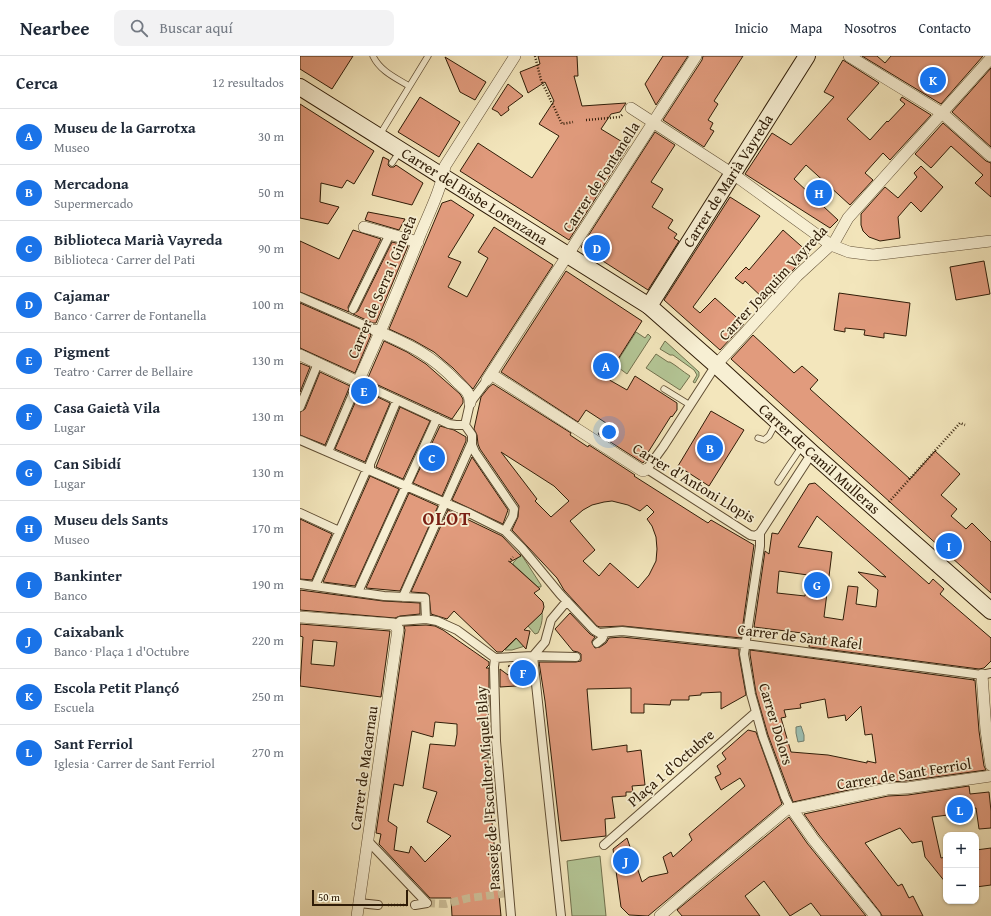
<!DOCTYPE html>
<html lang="es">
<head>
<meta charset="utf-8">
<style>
	body { margin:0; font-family:"Gentium Book Plus",serif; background:#f2f2f3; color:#1f2937 }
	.controls { position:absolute; right:12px; bottom:12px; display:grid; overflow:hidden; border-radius:8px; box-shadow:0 1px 3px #0004 }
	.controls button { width:36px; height:36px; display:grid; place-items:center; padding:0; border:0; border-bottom:1px solid #e0e1e3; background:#fff; color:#1f2937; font:20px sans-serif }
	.scale { position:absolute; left:12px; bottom:10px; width:96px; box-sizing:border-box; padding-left:4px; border:2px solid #2f1c07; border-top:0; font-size:11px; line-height:14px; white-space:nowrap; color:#2f1c07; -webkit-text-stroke:3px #f7efd3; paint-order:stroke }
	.you { position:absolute; left:309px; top:376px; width:14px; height:14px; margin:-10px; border:3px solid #fff; border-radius:50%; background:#1a73e8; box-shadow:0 0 0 6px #1a73e833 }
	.badge { display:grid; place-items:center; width:26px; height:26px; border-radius:50%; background:#1a73e8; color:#fff; font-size:13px; font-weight:700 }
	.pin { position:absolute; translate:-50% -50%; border:2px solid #fff; box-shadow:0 1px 4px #0006 }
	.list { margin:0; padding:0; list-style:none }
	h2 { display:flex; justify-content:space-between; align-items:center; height:52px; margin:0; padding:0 16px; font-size:17px }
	h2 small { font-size:13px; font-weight:400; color:#747a83 }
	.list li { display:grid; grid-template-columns:26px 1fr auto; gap:12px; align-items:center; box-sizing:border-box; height:56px; padding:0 16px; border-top:1px solid #e0e1e3 }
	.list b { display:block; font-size:15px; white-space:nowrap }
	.list p { margin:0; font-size:13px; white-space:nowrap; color:#747a83 }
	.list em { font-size:13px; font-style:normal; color:#747a83 }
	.icon { flex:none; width:22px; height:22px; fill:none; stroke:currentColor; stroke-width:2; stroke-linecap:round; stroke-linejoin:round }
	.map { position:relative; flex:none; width:691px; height:860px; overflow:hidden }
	header { display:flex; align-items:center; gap:24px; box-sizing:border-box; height:56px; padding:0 20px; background:#fff; border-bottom:1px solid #e0e1e3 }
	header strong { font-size:19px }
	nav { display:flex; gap:22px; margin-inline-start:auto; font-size:14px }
	.search { width:280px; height:36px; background:#f2f2f3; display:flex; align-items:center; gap:10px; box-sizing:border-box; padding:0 14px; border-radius:8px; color:#747a83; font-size:15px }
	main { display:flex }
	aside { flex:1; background:#fff }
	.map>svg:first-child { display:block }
	.green { fill:#b4c696; stroke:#72714e }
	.water { fill:#9bbfb2; stroke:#707e6e }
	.building { fill:#e19b7d; stroke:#2f1c07; fill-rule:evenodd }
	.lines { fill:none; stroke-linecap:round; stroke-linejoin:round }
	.pedestrian-tunnel { stroke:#ccbe98; stroke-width:8; stroke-dasharray:8 4; stroke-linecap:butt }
	.service-casing { stroke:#604e34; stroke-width:7 }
	.pedestrian-casing { stroke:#604e34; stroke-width:10 }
	.minor-casing { stroke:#604e34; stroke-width:12 }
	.secondary-casing { stroke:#2f1c07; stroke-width:18 }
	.path { stroke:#2f1c07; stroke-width:2.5; stroke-dasharray:1 2; stroke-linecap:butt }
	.service { stroke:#f7efd3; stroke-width:5.5 }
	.pedestrian { stroke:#f7efd3; stroke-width:8 }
	.minor { stroke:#f7efd3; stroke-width:11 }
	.secondary { stroke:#f7efd3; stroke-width:16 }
	.labels { text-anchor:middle; stroke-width:3.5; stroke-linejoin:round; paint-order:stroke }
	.street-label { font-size:15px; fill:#2f1c07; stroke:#f7efd3 }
	.district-label { font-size:19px; font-weight:bold; letter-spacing:1px; fill:#7a1f14; stroke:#f7efd3 }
</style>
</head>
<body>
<header>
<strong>Nearbee</strong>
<div class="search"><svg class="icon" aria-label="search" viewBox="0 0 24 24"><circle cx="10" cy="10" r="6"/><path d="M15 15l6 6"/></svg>Buscar aquí</div>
<nav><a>Inicio</a><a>Mapa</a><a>Nosotros</a><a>Contacto</a></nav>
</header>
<main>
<aside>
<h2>Cerca<small>12 resultados</small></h2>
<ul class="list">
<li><span class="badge">A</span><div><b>Museu de la Garrotxa</b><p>Museo</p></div><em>30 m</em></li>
<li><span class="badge">B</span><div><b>Mercadona</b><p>Supermercado</p></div><em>50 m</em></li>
<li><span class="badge">C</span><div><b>Biblioteca Marià Vayreda</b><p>Biblioteca · Carrer del Pati</p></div><em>90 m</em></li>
<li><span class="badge">D</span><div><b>Cajamar</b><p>Banco · Carrer de Fontanella</p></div><em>100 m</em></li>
<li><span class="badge">E</span><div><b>Pigment</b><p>Teatro · Carrer de Bellaire</p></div><em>130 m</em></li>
<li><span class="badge">F</span><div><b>Casa Gaietà Vila</b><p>Lugar</p></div><em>130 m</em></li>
<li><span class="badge">G</span><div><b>Can Sibidí</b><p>Lugar</p></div><em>130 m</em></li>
<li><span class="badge">H</span><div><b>Museu dels Sants</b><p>Museo</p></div><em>170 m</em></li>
<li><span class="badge">I</span><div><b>Bankinter</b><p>Banco</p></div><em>190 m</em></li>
<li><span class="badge">J</span><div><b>Caixabank</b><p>Banco · Plaça 1 d'Octubre</p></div><em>220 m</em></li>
<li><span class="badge">K</span><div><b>Escola Petit Plançó</b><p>Escuela</p></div><em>250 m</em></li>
<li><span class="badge">L</span><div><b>Sant Ferriol</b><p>Iglesia · Carrer de Sant Ferriol</p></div><em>270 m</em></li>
</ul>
</aside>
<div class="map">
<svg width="691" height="860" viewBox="0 0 691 860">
	<rect width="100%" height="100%" fill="#f3e6bc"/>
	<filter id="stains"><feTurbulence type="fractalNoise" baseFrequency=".005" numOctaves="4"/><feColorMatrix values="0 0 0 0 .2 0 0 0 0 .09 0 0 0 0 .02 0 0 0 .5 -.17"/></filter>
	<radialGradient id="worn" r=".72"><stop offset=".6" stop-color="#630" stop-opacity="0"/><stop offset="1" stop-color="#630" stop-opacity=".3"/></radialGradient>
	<path class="green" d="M336,276L345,282L348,278L351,281L327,318L315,309Z
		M365,285L399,316V320L395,327L393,326L397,319L394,314L373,299H370L360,293Z
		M356,298L368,306H370C377,310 382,315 390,320L380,334L346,312Z
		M221,498L241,529V531H238L213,508V507Z
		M242,557C243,563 241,571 238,577L235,578L228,570Z
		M219,580L225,590L212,594H205Z
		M300,800L306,860H272L267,805Z"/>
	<path class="water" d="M501,670L504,679V685L498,686L496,677V671Z"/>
	<path class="building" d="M0,0H53L32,33L0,13Z
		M238,0H277L278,20H274L282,50L326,47L320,56L311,58L301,73L329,90L269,184L160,115L178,87L232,122L259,80L239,68L254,45L245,26L228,37L220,16L240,8Z
		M363,0H388L356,49L345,28Z
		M403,0H443L414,45L418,48L408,64L413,67L410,73L414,75L404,91L363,64L402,4Z
		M562,0H577L585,7L591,0H683L641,48Z
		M145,1L186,26L175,44L160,36Z
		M543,4L579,27L547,63L570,84L587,65L588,66L605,48L600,44L602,41L631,59L590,104L583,97L565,117L573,124L550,149L506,109L494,123L538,164L530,172L445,118L472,77L491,89L534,41L524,36Z
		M691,12V91L652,56Z
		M208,28L223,40L208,51L209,54L201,60L198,56L192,53Z
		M120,41L160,66L139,101L98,76Z
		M0,48L74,95L54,128L47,124L42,132L21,127L20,146L39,151L28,168L0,162Z
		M643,67L686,105L691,107V141L675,127L683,119L651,90L631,112L615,98Z
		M355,76L375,89L351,126L363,133L352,151L373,164L368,172L377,178L374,182L379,185L348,234L281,191Z
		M83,101L89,104L88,109L90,111H94L96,109L123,127L112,149L72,139Z
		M621,110L643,131L621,156L611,146L598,161L600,182L580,185L569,181L563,175L561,169V158L585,131L598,142L617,121L614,117Z
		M430,141L460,160L393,251L400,257L415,242L444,268L420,294L364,244Z
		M151,144L174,159L148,201L161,206L148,231L167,241L188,202L178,196L194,171L253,209L173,333L153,312L134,296L113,284L89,273L142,147Z
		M68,156L105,163L99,174L65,164Z
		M53,174L81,183L48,251L49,256L0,236V185L39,203Z
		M483,174L509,197L465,244L445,225L443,228L435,222L446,211L449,214Z
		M92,186L108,190L76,267H73L53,258L58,255Z
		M684,205L690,238L656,244L650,211Z
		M266,215L342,265L306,322L327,334L335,320L377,347V354L372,361L371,360L347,398L349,399L343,407L298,378L306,367L286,354L278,366L201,316Z
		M539,237L610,247L606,280L584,277V282L564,279L565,274L545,272V276L534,274Z
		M0,247L69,277L71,279L55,317L0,292Z
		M453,279L494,317L502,310L518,324L510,333L610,423L635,395L660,418L641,439L657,453L651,460L666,473L672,467L691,486V537L431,303Z
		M84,285L107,296L126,308L160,338L163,343V347L152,363L67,324Z
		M0,307L10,311L0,336Z
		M20,316L50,330L25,389L0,379V356L5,353Z
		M193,328L271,377L270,379L288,391L289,389L335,419L334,420L408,467L411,464L454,489L441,582L323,570L300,571L297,570L264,534L257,522L212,474L218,461L219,450L180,393L178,388L177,379L174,373L181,341L189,331ZM201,396L254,430L269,445L251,461L235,445L237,443ZM312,445L328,449L340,455L347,449L354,456L347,463L352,470L356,481L357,493L356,505L349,519L338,532L310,507L299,520L283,505L295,494L270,465L283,454L292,449L304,446Z
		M61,333L90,347L65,406L35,393Z
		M100,351L130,365L103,423L76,411Z
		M411,355L444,374L409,430L378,410Z
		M140,370L154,374L166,381V385L142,440L113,427Z
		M172,401L208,454L203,468L152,444Z
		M70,420L99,433L55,530L23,526Z
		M515,427L629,528L633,523L644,533L640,538L691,582V605L684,612L679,613L509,591L510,578L454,571L465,495L469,498L472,477L478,478L509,428ZM517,460L586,521L558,516L578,534L576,551L556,548L558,531L548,530L543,564L524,561L532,496L498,491ZM479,515L508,519L505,540L477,537Z
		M109,437L138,450L100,535L66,532Z
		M148,454L202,480L221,500L210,506L240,533L234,537L243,546L244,551L242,557L224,574L230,575L226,593L216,582L202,596H197L154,555L147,563L131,558L129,539L126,537L111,536Z
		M0,463L32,478L12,524L0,523Z
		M0,534L83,545L120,547V558L100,560L95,562L0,554Z
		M270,557L290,578L295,581L292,585V587L295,592L300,591L306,587L309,582L322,581L439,593V599L446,639L421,653V636L401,637V639L389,640V644H371L370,649L344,648V657H331V632L287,633L292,694L327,689V696L341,694L345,729L332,730L333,736H326V740L312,741L315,762L305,763L306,780L261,785L245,645L239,606H276L281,605V598L278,596L273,595L255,573Z
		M0,568L90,575L81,641L0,630L3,581L0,580ZM13,584L37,586L34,610L11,608Z
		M126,569L135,570L143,574L189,606V609L186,612H189V639L188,682V725L201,860H152L151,842H130L79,788L81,778L76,777L105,574L104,570ZM135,666L157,668V678L155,690L130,688L123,732L137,736L127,766L151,780L125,806L111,790L109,797L94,794L97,771L88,765L94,728L103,730L112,675L133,681Z
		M450,594L674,624H673H675L679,675L684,710L686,714L606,725L586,726L493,746L468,679L456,637L450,598ZM525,643L528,662L545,659L546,665L561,650L565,679L572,678L576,707L567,705V707L528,699L491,696L481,662L486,661L484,654L501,652L500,648Z
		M228,607L230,627L216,630L200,631V613L208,619L212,613L208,610Z
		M448,674L456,676L482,748L348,860L329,859L321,851L313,793L327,782L342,826L349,821L368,817L363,801L371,796L373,801L392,784L389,778L445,730L440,722L421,734L415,721L421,718L417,710L426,703L422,697Z
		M669,730L670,738L689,736L691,755V772L679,773L676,752L648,755V759L632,761L641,802L646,801V827L625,801L622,785L612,787L600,772L565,787L598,830L602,828L609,842L613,840L623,860H582L580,856L519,779L504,758L588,740L608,739Z
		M489,761L507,787L566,860H521L511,847L490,860L464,825L445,840L460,860H382L377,854Z
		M691,792V829L676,831V794Z"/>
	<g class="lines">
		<path class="pedestrian-tunnel" d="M127,847L146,848L169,842L209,837"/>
		<defs>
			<path id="service" d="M73,0C80,15 96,22 109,30
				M79,80L128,0
				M92,107L100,95
				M364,333L390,349
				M458,382L464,384L469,380L476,367
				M478,426L502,390"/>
			<path id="pedestrian" d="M0,241L75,274
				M53,253L90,178
				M416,309L363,391L347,413L450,479L455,480L460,477
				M97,344L70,408V413L71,415L169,457L205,475L222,492L260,538L294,574L299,577L322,575L445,588L682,619L691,617
				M0,351L18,307
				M165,369L170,347L187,324
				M0,384L67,413H70
				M28,396L58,326L149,368L156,369H165L172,379V389L175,396L214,453L213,460L205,475
				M0,457L39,475
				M0,528L84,540L125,542L126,563
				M15,530L67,413
				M58,536L137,362
				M103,541L172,386
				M95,569L100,565L126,563L137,565L157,574L195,602L233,600L276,601
				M297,587L302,583L305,577
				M233,600L261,860
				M233,600L245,586L251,564L267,545
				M195,602L194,611L196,685L211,860
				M492,753L490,751L485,741L463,681L451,638L444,598L460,490V477L512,397
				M68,785L127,847L115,849
				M304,789L456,656
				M59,847L78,849"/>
			<path id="minor" d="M549,0L642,57L691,100
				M331,52L433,118L531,189L549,196L573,199L691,185
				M64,171L118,186
				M75,274C110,289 132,299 158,327C165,333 171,338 170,347
				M0,299L58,326C80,277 101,228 120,179C129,157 141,134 145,110L215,0
				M416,309L497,220L535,185L548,162L691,2
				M191,318L341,414L343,415L347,413
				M187,324L396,0
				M0,561L93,568L98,573L57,860
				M682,619L686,674L691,709
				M492,753L513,783L575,860
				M360,860L392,832L487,753H492L587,733L607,732L691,720"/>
			<g id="secondary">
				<path id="s1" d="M0,31L349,250L416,309L512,397L691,555"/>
				<path id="s2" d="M349,250L507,0"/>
			</g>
		</defs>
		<use href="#service" class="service-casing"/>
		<use href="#pedestrian" class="pedestrian-casing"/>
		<use href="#minor" class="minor-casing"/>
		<use href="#secondary" class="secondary-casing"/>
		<path class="path" d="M235,0L241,24L262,68L273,66
			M286,64L320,61L323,58
			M589,446L660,367L665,369
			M209,506L213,501
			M88,849H107"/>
		<use href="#service" class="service"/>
		<use href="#pedestrian" class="pedestrian"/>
		<use href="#minor" class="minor"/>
		<use href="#secondary" class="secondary"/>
	</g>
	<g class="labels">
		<g class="street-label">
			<text transform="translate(301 121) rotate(-57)" y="5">Carrer de Fontanella</text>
			<text dy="5" stroke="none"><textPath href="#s2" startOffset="148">Carrer de Marià Vayreda</textPath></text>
			<text dy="5" stroke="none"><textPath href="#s1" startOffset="206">Carrer del Bisbe Lorenzana</textPath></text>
			<text transform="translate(473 227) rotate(-47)" y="5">Carrer Joaquim Vayreda</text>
			<text transform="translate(82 231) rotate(-67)" y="5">Carrer de Serra i Ginesta</text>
			<text dy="5" stroke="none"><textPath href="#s1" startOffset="641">Carrer de Camil Mulleras</textPath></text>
			<text transform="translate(394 427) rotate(31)" y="5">Carrer d'Antoni Llopis</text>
			<text transform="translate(500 581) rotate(7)" y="5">Carrer de Sant Rafel</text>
			<text transform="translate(476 668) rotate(73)" y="5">Carrer Dolors</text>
			<text transform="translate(64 712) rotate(-82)" y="5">Carrer de Macarnau</text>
			<text transform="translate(371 712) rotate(-41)" y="5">Plaça 1 d'Octubre</text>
			<text transform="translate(604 718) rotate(-9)" y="5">Carrer de Sant Ferriol</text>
			<text transform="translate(188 732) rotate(-94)" y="5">Passeig de l'Escultor Miquel Blay</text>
		</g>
		<g class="district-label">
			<text x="147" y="469">OLOT</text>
		</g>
	</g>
	<rect width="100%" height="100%" filter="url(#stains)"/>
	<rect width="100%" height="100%" fill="url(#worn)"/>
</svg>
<div class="controls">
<button>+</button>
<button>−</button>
</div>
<div class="scale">50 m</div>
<div class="you"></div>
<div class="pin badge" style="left:306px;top:310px">A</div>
<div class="pin badge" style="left:410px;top:392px">B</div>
<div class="pin badge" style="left:132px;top:402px">C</div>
<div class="pin badge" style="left:297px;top:192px">D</div>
<div class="pin badge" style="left:64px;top:335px">E</div>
<div class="pin badge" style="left:223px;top:617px">F</div>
<div class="pin badge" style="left:517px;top:529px">G</div>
<div class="pin badge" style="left:519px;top:137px">H</div>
<div class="pin badge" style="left:649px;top:490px">I</div>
<div class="pin badge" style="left:326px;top:805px">J</div>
<div class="pin badge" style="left:633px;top:24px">K</div>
<div class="pin badge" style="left:660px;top:754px">L</div>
</div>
</main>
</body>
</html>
